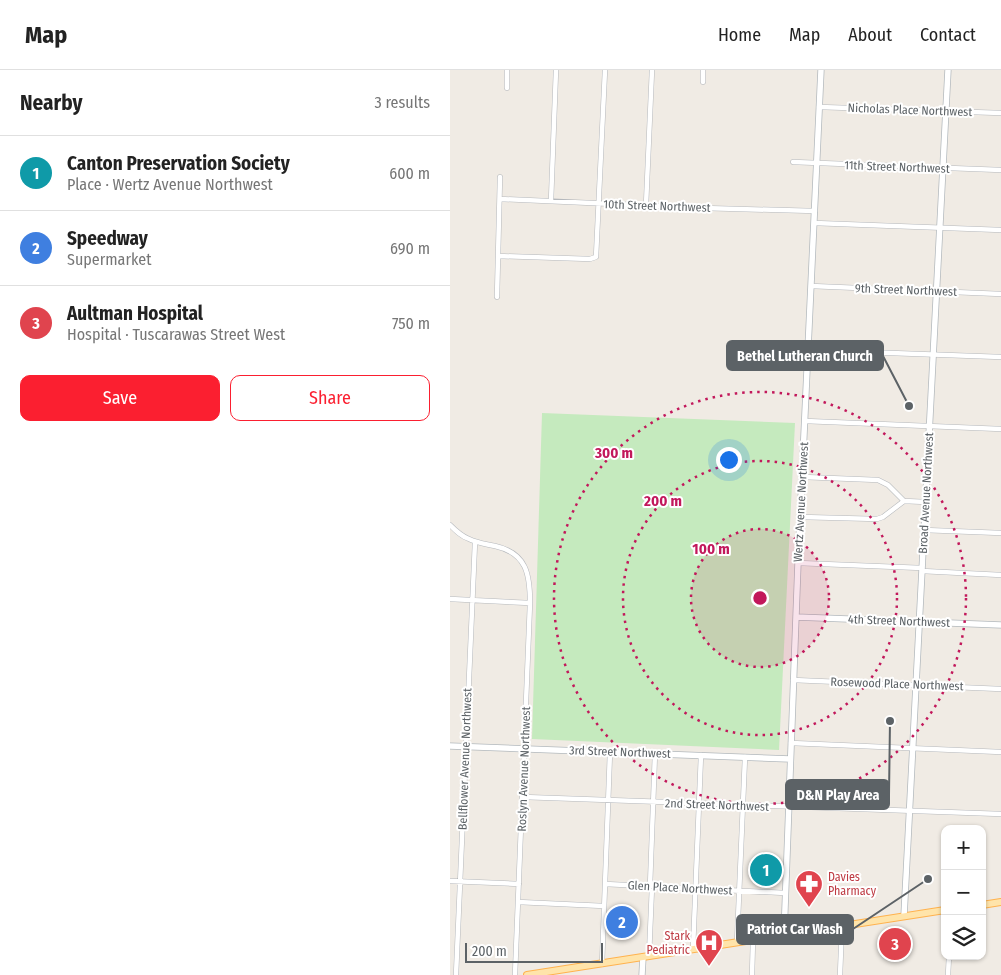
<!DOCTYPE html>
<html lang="en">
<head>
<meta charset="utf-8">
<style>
	body { margin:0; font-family:"Fira Sans Condensed",sans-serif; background:#f2f2f2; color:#222 }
	.controls { position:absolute; right:15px; bottom:15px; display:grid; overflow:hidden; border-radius:10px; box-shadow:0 1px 4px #0004 }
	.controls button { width:45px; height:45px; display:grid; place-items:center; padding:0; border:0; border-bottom:1px solid #e0e0e0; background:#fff; color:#222; font:25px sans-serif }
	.scale { position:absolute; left:15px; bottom:12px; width:138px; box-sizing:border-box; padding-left:5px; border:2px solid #5c6266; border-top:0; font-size:14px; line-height:18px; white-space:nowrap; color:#5c6266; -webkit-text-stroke:4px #fff; paint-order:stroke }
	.you { position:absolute; left:278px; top:389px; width:18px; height:18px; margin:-12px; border:4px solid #fff; border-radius:50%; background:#1a73e8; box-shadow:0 0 0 8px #1a73e833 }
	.badge { display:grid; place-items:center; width:32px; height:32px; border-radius:50%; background:#fb1f30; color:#fff; font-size:16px; font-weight:700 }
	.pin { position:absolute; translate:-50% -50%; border:2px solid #fff; box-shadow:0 1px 5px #0006 }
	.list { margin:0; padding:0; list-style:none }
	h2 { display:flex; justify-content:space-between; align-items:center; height:65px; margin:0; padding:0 20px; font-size:21px }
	h2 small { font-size:16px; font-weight:400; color:#767676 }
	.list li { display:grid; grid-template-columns:32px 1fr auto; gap:15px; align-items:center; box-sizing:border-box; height:75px; padding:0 20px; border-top:1px solid #e0e0e0 }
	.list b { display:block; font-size:19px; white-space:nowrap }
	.list p { margin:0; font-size:16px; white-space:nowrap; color:#767676 }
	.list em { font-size:16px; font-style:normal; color:#767676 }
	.actions { display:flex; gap:10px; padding:15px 20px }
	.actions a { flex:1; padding:11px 0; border:1px solid #fb1f30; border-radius:10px; text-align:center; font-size:18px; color:#fb1f30 }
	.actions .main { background:#fb1f30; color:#fff }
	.icon { flex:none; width:28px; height:28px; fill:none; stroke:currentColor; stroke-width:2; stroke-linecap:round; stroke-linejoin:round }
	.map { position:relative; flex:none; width:551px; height:905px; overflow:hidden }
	header { display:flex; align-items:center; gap:30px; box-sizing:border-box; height:70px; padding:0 25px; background:#fff; border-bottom:1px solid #e0e0e0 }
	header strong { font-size:24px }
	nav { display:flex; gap:28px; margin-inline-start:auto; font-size:18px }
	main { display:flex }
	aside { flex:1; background:#fff }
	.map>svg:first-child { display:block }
	.green { fill:#c5eabe }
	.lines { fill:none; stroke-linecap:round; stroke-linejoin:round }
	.street-casing { stroke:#b5b8bc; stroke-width:5.5 }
	.secondary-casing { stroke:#b3b9bd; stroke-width:7 }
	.primary-casing { stroke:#ffb24e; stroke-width:8 }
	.street { stroke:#fff; stroke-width:4.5 }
	.secondary { stroke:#fff; stroke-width:5.5 }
	.primary { stroke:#ffe4aa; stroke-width:6 }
	.ring { fill:none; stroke:#c2185b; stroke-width:2.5; stroke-dasharray:2.5 5 }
	.labels { text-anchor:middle; stroke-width:4; stroke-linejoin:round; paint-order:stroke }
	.street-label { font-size:12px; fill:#5c6266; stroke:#fff }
	.health-label { font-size:12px; fill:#be3a42; stroke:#fff; text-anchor:start }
	.centre { fill:#c2185b; stroke:#fff; stroke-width:2.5 }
	.ring-label { font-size:15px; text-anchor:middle; font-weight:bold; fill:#c2185b; stroke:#fff; stroke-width:4; stroke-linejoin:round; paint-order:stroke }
	.leader { fill:none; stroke:#5c6266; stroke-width:2 }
	.callout-dot { fill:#5c6266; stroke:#fff; stroke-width:2 }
	.callout { fill:#5c6266; stroke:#5c6266; stroke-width:2 }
	.callout-label { font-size:14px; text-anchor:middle; font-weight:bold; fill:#fff }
</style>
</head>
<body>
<header>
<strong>Map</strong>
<nav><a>Home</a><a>Map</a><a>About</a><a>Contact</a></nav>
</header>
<main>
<aside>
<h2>Nearby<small>3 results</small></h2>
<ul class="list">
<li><span class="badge" style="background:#0f9aa8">1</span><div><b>Canton Preservation Society</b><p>Place · Wertz Avenue Northwest</p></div><em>600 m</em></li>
<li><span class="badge" style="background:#3f7fe0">2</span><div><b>Speedway</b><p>Supermarket</p></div><em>690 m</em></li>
<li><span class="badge" style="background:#e0444e">3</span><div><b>Aultman Hospital</b><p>Hospital · Tuscarawas Street West</p></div><em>750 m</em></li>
</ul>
<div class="actions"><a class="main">Save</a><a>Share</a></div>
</aside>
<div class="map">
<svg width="551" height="905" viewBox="0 0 551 905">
	<rect width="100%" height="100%" fill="#f0ebe4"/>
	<path class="green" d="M92,343L345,353L329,680L82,669Z"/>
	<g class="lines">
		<defs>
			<path id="street" d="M253,12V0
				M57,18V0
				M369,37L551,43
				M343,92L551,100
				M50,129L253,138L365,141
				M101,131L106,0
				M196,135L202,0
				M364,153L551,160
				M48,186L140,189L146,187L155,0
				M361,216L551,224
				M47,227L50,107
				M358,280L551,287
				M355,351L551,359
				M353,407L428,410L438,415L454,431L476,432
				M351,447L427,449L433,447L454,431
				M0,455C6,461 11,466 19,469C27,473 36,474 45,476C77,483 80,505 80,533L65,905
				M474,460L551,463
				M348,493L472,498
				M472,501L551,505
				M0,529L80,533
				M343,610L551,619
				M341,673L551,682
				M73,727L551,744
				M0,811L69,814
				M155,814L335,823
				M200,816L205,683
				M68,832L154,836
				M287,872L295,687
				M243,879L251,685
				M199,886L202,817
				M152,894L160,682
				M6,905L25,472
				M302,905L303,870
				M390,905L392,856
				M498,905L499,886"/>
			<path id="secondary" d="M346,547L551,555
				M0,676L340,689
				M454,846L498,0
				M334,865L348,493L371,0
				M192,905L193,887"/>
			<path id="primary" d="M532,835L551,832
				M77,905L495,840"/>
		</defs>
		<use href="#street" class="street-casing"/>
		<use href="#secondary" class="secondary-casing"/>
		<use href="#primary" class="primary-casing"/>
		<use href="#street" class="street"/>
		<use href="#secondary" class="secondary"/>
		<use href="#primary" class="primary"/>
	</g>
	<circle cx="310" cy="528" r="69" fill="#c2185b" fill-opacity=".12"/>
	<g class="ring">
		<circle cx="310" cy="528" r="69"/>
		<circle cx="310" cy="528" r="137"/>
		<circle cx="310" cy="528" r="206"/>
	</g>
	<defs>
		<symbol id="pharmacy-pin" viewBox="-11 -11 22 30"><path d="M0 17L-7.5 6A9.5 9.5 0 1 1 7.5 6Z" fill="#e0444e" stroke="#fff"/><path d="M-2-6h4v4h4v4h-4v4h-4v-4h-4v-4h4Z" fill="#fff"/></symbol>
		<symbol id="hospital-pin" viewBox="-11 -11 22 30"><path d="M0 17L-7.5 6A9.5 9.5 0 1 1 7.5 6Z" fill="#e0444e" stroke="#fff"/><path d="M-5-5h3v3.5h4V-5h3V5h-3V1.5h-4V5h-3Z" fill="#fff"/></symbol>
	</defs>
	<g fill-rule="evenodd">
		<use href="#pharmacy-pin" x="343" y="798" width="32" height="43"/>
		<use href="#hospital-pin" x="243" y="857" width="32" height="43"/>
	</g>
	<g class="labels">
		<g class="street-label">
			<text transform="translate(460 40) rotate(2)" y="4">Nicholas Place Northwest</text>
			<text transform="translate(447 97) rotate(2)" y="4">11th Street Northwest</text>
			<text transform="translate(207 136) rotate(2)" y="4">10th Street Northwest</text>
			<text transform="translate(456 220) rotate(2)" y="4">9th Street Northwest</text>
			<text transform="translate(476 423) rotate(-87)" y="4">Broad Avenue Northwest</text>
			<text transform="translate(351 432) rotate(-87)" y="4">Wertz Avenue Northwest</text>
			<text transform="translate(449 551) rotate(2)" y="4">4th Street Northwest</text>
			<text transform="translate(447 614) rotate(2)" y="4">Rosewood Place Northwest</text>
			<text transform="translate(170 682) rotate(2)" y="4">3rd Street Northwest</text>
			<text transform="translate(15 689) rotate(-88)" y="4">Bellflower Avenue Northwest</text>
			<text transform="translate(74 699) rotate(-88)" y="4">Roslyn Avenue Northwest</text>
			<text transform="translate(267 735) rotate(2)" y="4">2nd Street Northwest</text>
			<text transform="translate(230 818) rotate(3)" y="4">Glen Place Northwest</text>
		</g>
		<g class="health-label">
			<text x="378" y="811">Davies<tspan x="378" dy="14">Pharmacy</tspan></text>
			<text x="240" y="870" text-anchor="end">Stark<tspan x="240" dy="14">Pediatric</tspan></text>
		</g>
	</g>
	<circle cx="310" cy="528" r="8" class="centre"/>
	<g class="ring-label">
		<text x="164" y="388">300 m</text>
		<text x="213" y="436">200 m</text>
		<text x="261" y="484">100 m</text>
	</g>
	<path class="leader" d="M459 336L433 286M440 651L439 725M478 809L403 859"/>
	<g class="callout-dot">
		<circle cx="459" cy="336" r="5"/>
		<circle cx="440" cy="651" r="5"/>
		<circle cx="478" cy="809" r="5"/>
	</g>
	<g class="callout">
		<rect x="277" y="271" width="156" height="29" rx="5"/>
		<rect x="336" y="710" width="103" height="29" rx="5"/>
		<rect x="287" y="845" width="116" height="29" rx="5"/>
	</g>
	<g class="callout-label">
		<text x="355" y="291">Bethel Lutheran Church</text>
		<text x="388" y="730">D&amp;N Play Area</text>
		<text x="345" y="864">Patriot Car Wash</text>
	</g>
</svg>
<div class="controls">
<button>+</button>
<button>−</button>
<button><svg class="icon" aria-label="layers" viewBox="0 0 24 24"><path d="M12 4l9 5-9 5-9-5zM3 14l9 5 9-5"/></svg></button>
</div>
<div class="scale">200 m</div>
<div class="you"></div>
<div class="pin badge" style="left:316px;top:800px;background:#0f9aa8">1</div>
<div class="pin badge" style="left:172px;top:852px;background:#3f7fe0">2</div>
<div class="pin badge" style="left:445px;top:874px;background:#e0444e">3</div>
</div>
</main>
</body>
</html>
